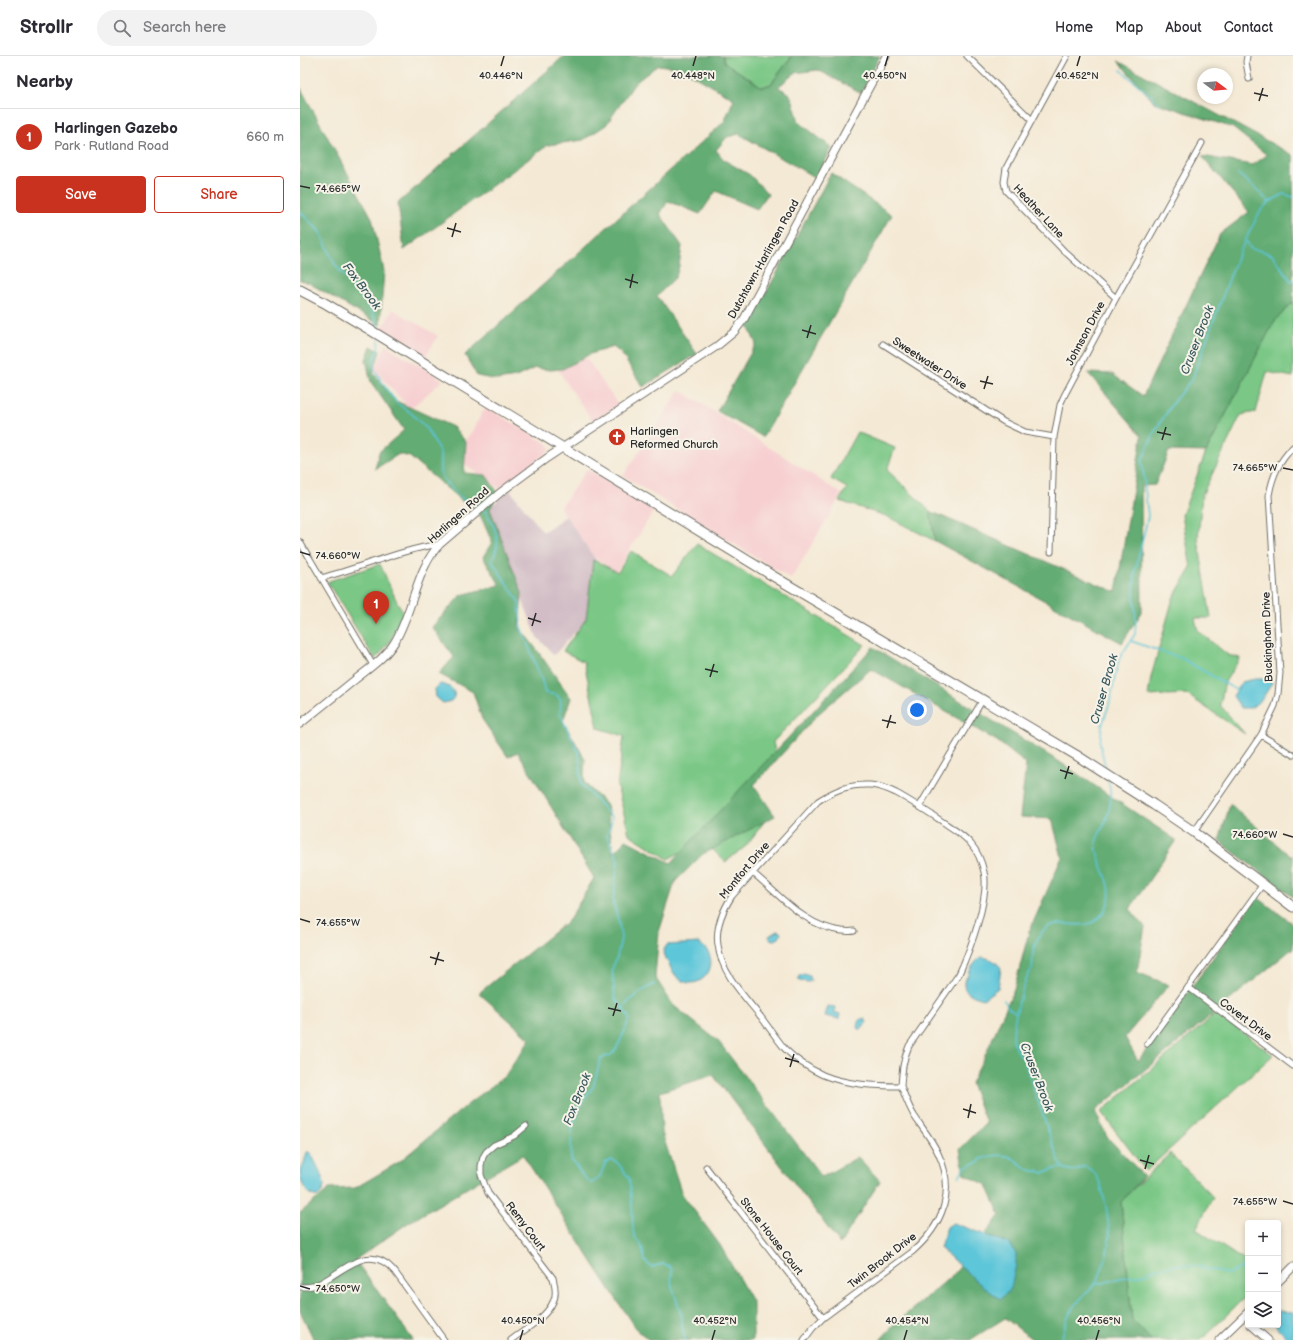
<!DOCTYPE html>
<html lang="en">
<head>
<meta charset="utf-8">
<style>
	body { margin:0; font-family:"Balsamiq Sans",sans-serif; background:#f2f2f3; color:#2b2b33 }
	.controls { position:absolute; right:12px; bottom:12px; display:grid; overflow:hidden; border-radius:4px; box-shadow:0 2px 6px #0003 }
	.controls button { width:36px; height:36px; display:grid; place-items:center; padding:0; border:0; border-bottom:1px solid #e1e1e2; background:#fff; color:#2b2b33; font:20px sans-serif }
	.compass { position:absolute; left:897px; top:12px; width:36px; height:36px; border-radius:50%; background:#fff; box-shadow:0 2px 6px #0003; rotate:106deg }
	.you { position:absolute; left:617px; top:654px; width:14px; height:14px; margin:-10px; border:3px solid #fff; border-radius:50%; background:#1a73e8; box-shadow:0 0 0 6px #1a73e833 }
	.badge { display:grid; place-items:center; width:26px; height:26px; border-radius:50%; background:#c8321e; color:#fff; font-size:13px; font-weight:700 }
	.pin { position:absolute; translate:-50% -33px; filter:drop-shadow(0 1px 2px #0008) }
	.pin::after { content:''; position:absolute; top:21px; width:14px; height:12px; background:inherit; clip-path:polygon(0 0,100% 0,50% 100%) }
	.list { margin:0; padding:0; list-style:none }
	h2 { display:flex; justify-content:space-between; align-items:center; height:52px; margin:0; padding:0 16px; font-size:17px }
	h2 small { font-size:13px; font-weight:400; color:#7c7c81 }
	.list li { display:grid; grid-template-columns:26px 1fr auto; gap:12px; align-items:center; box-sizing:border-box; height:56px; padding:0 16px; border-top:1px solid #e1e1e2 }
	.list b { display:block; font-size:15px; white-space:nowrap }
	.list p { margin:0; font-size:13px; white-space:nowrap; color:#7c7c81 }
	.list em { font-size:13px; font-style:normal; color:#7c7c81 }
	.actions { display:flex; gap:8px; padding:12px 16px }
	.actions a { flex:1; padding:9px 0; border:1px solid #c8321e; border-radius:4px; text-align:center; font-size:14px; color:#c8321e }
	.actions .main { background:#c8321e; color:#fff }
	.icon { flex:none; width:22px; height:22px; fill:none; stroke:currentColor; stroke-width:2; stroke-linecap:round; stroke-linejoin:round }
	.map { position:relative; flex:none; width:993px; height:1284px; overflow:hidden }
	header { display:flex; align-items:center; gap:24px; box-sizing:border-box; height:56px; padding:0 20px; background:#fff; border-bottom:1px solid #e1e1e2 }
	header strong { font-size:19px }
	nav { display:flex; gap:22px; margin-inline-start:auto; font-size:14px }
	.search { width:280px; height:36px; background:#f2f2f3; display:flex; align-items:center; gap:10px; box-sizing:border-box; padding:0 14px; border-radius:22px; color:#7c7c81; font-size:15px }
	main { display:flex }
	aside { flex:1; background:#fff }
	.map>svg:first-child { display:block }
	.built { fill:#f7cfd1 }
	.industrial { fill:#d2bdc6 }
	.green { fill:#7ac786; stroke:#527958 }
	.forest { fill:#63ac73; stroke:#476c4f }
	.water { fill:#5dc6d9; stroke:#447882 }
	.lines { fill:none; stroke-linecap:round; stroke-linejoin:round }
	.stream { stroke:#5dc6d9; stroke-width:1.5 }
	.street-casing { stroke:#716e66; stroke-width:7 }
	.secondary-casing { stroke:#716e66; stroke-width:9 }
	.highway-casing { stroke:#716e66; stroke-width:11 }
	.street { stroke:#fff; stroke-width:5 }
	.secondary { stroke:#fff; stroke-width:7 }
	.highway { stroke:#fff; stroke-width:9 }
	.ticks { fill:none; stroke:#2b2b2b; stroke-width:1.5 }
	.labels { text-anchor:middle; stroke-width:4; stroke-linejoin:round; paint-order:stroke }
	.street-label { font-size:11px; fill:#2b2b2b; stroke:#f7f3e8 }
	.poi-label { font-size:11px; fill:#2b2b2b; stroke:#f7f3e8; text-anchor:start }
	.water-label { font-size:12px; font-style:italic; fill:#3a5a5f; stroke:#f7f3e8 }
	.ticks-label { font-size:10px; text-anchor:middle; fill:#2b2b2b; stroke:#f7f3e8; stroke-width:4; stroke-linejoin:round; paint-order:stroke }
</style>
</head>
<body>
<header>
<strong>Strollr</strong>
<div class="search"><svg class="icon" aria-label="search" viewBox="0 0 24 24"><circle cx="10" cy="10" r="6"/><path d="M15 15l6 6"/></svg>Search here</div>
<nav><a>Home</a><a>Map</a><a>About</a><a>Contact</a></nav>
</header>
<main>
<aside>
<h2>Nearby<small></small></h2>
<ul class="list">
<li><span class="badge">1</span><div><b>Harlingen Gazebo</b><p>Park · Rutland Road</p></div><em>660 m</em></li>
</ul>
<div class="actions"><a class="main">Save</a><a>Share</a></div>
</aside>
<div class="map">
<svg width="993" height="1284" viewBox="0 0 993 1284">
	<rect width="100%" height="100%" fill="#f7f3e8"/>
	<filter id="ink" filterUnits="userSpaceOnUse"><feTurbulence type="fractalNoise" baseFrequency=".025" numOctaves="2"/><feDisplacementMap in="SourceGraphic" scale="8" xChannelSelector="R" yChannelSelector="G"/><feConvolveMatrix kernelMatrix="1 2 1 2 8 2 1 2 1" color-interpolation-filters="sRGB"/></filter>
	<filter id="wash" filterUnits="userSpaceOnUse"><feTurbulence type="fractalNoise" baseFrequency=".012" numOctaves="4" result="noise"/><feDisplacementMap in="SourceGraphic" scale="16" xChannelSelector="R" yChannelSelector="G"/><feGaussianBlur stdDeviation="0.9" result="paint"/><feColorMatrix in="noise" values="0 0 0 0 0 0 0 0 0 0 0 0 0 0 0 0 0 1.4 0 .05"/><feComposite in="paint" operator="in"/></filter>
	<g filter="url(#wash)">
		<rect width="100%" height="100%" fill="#f4e9d4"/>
		<path class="built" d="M93,253L138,280L126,300L81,274Z
			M86,289L143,324L110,353L74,313Z
			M283,297L318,349L293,366L258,314Z
			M380,334L542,438L491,523L323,420Z
			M186,351L249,389L250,394L200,433L156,402Z
			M287,413L354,454L316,516L295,502L260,452Z"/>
		<path class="industrial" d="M210,434L243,476L266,460L315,532L254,599L237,581L187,454Z"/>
		<path class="green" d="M423,0H492L471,28L462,31L424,6Z
			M993,246V321L967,316L956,356L941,359L902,439L898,483L911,562H895L898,575L928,599L940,602L925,626L920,649L945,678L886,638L848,640L851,621L873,542L891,512L882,459L906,396L974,266Z
			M557,376L595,392L587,414L630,455L635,485L586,460L539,445L547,432L531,423Z
			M397,488L565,589L473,686L476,700L448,733L468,761L445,791L425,806L409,790H392L368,803L329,778L317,730L324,680L298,672L284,606L263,595L286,563L293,504L318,516L331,495L372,520Z
			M80,508L97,546L103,555C95,577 92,586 75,603L28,527L29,525Z
			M917,957L973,999L846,1115L801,1056Z
			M870,1097L913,1141L896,1173L937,1200L948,1204V1238L901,1284H851L832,1264L821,1145Z"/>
		<path class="forest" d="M264,0H423L424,6L462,31L471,28L492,0H580L561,37L518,14L495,17L478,31L489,37L493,45L499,66L532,92L516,122L439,78L427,81L416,94L424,104L450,119L468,138L457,153L416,135L400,158L368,145L360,158L382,190L379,210L376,221L357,240L397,298L343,331L321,297L313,291L290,298L263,313L250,314L235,312L216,321L197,324L177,320L165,299L424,66L434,43L381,12L358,9L335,27L306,69L283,84L248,89L104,194L98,147Z
			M818,5L993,99V246L974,266L906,396L869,395L855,429L841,430L842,556L822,587L635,485L630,455L816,536L842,380L788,317L812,318L843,340L920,178L949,156L902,100L953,109L967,99L933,72L854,46Z
			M0,31L72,162L84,215L80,269L9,227L0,224Z
			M531,117L592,159L463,381L417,355L456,288L448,270Z
			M71,290L80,295L73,317L96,345L153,371L166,386L164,417L186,419L198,437L190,453L222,537L219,571L234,590L271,642L263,665L285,703L284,726L307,749L313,797L326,784L371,807L573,591L758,705L876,784L830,853L845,871L837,916L869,929L825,981L838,1005L957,841L993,868V892L795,1055L807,1081L844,1120L821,1146L832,1264L851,1284H733L705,1262L670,1284H580L595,1268L655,1217L700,1159L687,1129L664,1118L660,1093L686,1067L671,1027L687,995L714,933L729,876L762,801L752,763L720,761L726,708L697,685L571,613L518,658L454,729L475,760L403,798L375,826L359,876L355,921L373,949L419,986L522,1121L558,1101L580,1125L540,1188L413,1019L360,1036L362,1077L382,1138L420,1189L453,1247V1284H349L335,1272L223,1099L108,1167L55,1204L113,1284H14L0,1255V1157L29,1133L55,1132L99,1106L167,1049L205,1020L230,983L179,937L269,864L294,822L218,696L208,701L182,663L173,636L139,618L154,601L132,571L161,539L200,529L183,501L192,486L181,461L110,401L99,398L75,413L79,396L104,374L71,326L66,304Z
			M930,748L989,799L993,800V841L919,785Z"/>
		<path class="water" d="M955,623H970L972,627L962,643L951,652H941L933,640L942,626Z
			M140,628C149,629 160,636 151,645L143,647L136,641L135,633Z
			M477,875L480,876L481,878L479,882L474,884L470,883L469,880Z
			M399,887C401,889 404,891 406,893C422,913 395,940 376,920C370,913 367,904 363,895L367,889Z
			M681,901C690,902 696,905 701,912L698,932L683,943C676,941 663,937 664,928C664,925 667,921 668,919C671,911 675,906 681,901Z
			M504,918L510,920L511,925L509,926L499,925V920Z
			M528,950L535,951L534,956L540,958L539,963L525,960Z
			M561,963H565L567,966L560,974L557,972L558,965Z
			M7,1096H9C13,1099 24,1124 24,1129C24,1134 21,1137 18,1140C6,1142 0,1125 0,1114C1,1112 3,1111 3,1109C5,1105 5,1101 7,1096Z
			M653,1167L710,1188L716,1198V1209L711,1232L705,1239L700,1243L680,1228L640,1192L647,1171Z
			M978,1255L993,1256V1284H989L975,1269H978Z"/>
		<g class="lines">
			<path class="stream" d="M821,14L860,48
				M938,118L954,131L969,146
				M0,155C6,163 15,169 21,178C27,188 30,202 37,211C53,232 74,249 79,275
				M946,185L951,193L962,195L972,199L991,225L993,224
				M79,283L78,294L74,304V313L87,334L97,347L111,357L126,372L140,396V416L146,427L164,444L178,447L181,450
				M183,453C188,458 197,475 197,483C198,491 195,498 192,505L219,546L221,571L242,625L245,637L257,639L261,644L260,658L279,697L281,728L312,761L311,768L307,779L318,804L313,845L319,867L321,882L317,901L312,913L315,942L329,961C328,968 317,995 311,999C308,1000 304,1001 301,1002L293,1031L284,1043L273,1069L271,1088V1103L283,1120L291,1127L299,1122L306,1106L311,1104L317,1106L329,1122L332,1152L333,1175L335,1182L341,1188L345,1205L351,1211L363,1208L369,1210L372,1214L371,1227L382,1261V1269L385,1284
				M831,585L865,597L881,602L938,635
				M806,714L800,688L802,669L809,649L819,603L835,578L836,563L834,540L835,516L848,460L842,405L855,375L874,345L892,323L938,199L960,155L969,146L984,138L993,141
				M704,944L708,951L716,957
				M323,954C329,941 343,935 354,928
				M659,1121L664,1111L679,1106L681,1103C688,1100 699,1098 707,1100C719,1103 725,1117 738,1115L743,1117L753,1113L762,1112
				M795,1228H800L820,1222L846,1218L850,1214L877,1209L900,1210L907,1213L927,1218L942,1212L948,1214
				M761,1284L767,1263L774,1250L798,1224L806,1202L810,1180L806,1150L800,1127L794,1116L785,1110C775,1115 773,1116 763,1112L757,1100L724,1004C721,1000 717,995 715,991C709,977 720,940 725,926C726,921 730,917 732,912C733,908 732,902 733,897C734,889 739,878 745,873C761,858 788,883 805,854C819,829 797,812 796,788C796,782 800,776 803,771C811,752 813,744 808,724"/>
		</g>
	</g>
	<g filter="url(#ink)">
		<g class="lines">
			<defs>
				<path id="street" d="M667,0L732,64
					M767,0L706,112L704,126L706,135L764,195L816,242
					M947,0L946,6L949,23
					M583,288L704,366L725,376L754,381
					M0,486L73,609
					M751,496L754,381L760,349L764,340L816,242L902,87
					M21,522C61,512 99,494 140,488
					M961,679L993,699
					M619,751L682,645
					M894,776L961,679L975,650L978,638L980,617L969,439C973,418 979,406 993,391
					M453,817C480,839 505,871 542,875C546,875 550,876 554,875
					M888,931L993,1010
					M847,988L963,828
					M406,1111L523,1262
					M0,1231C6,1231 13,1231 18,1228C44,1216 69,1184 95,1216L144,1284
					M211,1284C224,1274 246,1262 253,1246C257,1239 255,1229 253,1222L188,1137L181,1119V1110L183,1101L186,1096L194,1089L214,1080L226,1070
					M504,1284L513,1272L523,1262L612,1196C642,1170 657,1136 638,1097C632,1084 623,1073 615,1061C609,1052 605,1040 601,1030C576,1030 547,1029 523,1019C510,1013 495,1003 485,993C477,983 469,972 461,961C444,940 421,917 418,889C415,871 423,854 432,840L518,745C535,734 549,728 570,729C579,730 588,733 596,737C611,745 626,755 640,764C650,771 663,778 671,788C677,795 682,807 684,816C690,841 670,894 659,918L609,990C603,1003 602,1016 601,1030"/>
				<path id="secondary" d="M0,668C17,654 35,640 52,626C67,614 84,603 94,587C113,557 115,514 140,488L201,436L247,402L417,290L434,276L444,263L586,0
					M978,1226L993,1211
					M951,1269L968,1284
					M919,1284L948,1256"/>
				<path id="highway" d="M0,234L23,246L67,272L473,520L776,699L854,749L894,776L993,851"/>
			</defs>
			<use href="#street" class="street-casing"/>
			<use href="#secondary" class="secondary-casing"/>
			<use href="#highway" class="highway-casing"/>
			<use href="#street" class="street"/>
			<use href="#secondary" class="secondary"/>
			<use href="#highway" class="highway"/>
		</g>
	</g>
	<path class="ticks" d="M201,10L204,0M393,10L396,0M585,10L588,0M777,10L780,0M954,37L968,40M959,45L963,32M0,130L10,132M147,172L161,176M152,181L156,167M325,223L338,227M330,232L333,218M502,274L516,278M507,282L511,269M680,325L693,328M684,333L688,320M857,376L871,379M862,384L866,371M983,412L993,414M0,496L10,499M228,562L241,566M232,570L236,557M405,613L418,616M410,621L414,608M582,664L596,667M587,672L591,659M760,714L773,718M765,723L769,710M983,778L993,781M0,863L10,866M130,901L144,905M135,909L139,896M308,952L321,955M313,960L317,947M485,1002L499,1006M490,1011L494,998M663,1053L676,1057M668,1062L671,1048M840,1104L854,1108M845,1113L849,1099M983,1145L993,1148M0,1230L10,1233M220,1284L223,1274M412,1284L415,1274M604,1284L607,1274M796,1284L799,1274"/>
	<defs>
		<symbol id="church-disc" viewBox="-11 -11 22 22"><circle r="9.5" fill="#c8321e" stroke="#f7f3e8"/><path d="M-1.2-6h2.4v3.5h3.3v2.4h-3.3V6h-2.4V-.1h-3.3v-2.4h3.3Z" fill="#fff"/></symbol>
	</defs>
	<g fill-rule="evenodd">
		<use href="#church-disc" x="307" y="371" width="20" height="20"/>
	</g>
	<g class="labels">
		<g class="street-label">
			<text transform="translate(739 155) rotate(47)" y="4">Heather Lane</text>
			<text transform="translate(463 203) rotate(-61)" y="4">Dutchtown-Harlingen Road</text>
			<text transform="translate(785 277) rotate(-62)" y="4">Johnson Drive</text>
			<text transform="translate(630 307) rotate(33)" y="4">Sweetwater Drive</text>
			<text transform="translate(158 459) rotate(-42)" y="4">Harlingen Road</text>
			<text transform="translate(967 581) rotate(-92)" y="4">Buckingham Drive</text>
			<text transform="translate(444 814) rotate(-50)" y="4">Montfort Drive</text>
			<text transform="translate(946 963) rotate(37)" y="4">Covert Drive</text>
			<text transform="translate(226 1170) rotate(53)" y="4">Remy Court</text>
			<text transform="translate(472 1180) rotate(52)" y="4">Stone House Court</text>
			<text transform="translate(582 1204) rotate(-38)" y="4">Twin Brook Drive</text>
		</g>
		<g class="poi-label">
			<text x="330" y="379">Harlingen<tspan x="330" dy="13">Reformed Church</tspan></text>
		</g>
		<g class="water-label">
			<text transform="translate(62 230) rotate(53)" y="4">Fox Brook</text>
			<text transform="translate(897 284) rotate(-69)" y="4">Cruser Brook</text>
			<text transform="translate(804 633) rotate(-74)" y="4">Cruser Brook</text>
			<text transform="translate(737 1021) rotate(69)" y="4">Cruser Brook</text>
			<text transform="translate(277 1043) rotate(-68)" y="4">Fox Brook</text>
		</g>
	</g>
	<g class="ticks-label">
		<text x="201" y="23">40.446°N</text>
		<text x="393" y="23">40.448°N</text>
		<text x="585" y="23">40.450°N</text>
		<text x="777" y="23">40.452°N</text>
		<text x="38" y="136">74.665°W</text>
		<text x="955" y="415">74.665°W</text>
		<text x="38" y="503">74.660°W</text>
		<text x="955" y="782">74.660°W</text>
		<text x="38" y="870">74.655°W</text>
		<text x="955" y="1149">74.655°W</text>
		<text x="38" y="1236">74.650°W</text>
		<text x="223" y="1268">40.450°N</text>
		<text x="415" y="1268">40.452°N</text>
		<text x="607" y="1268">40.454°N</text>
		<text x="799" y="1268">40.456°N</text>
	</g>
</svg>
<div class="controls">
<button>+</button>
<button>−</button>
<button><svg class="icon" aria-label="layers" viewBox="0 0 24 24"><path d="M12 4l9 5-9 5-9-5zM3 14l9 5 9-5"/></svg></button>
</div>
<svg class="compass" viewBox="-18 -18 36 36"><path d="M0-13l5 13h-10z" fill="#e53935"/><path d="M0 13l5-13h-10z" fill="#7c7c81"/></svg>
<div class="you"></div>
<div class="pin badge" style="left:76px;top:568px">1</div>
</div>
</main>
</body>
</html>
